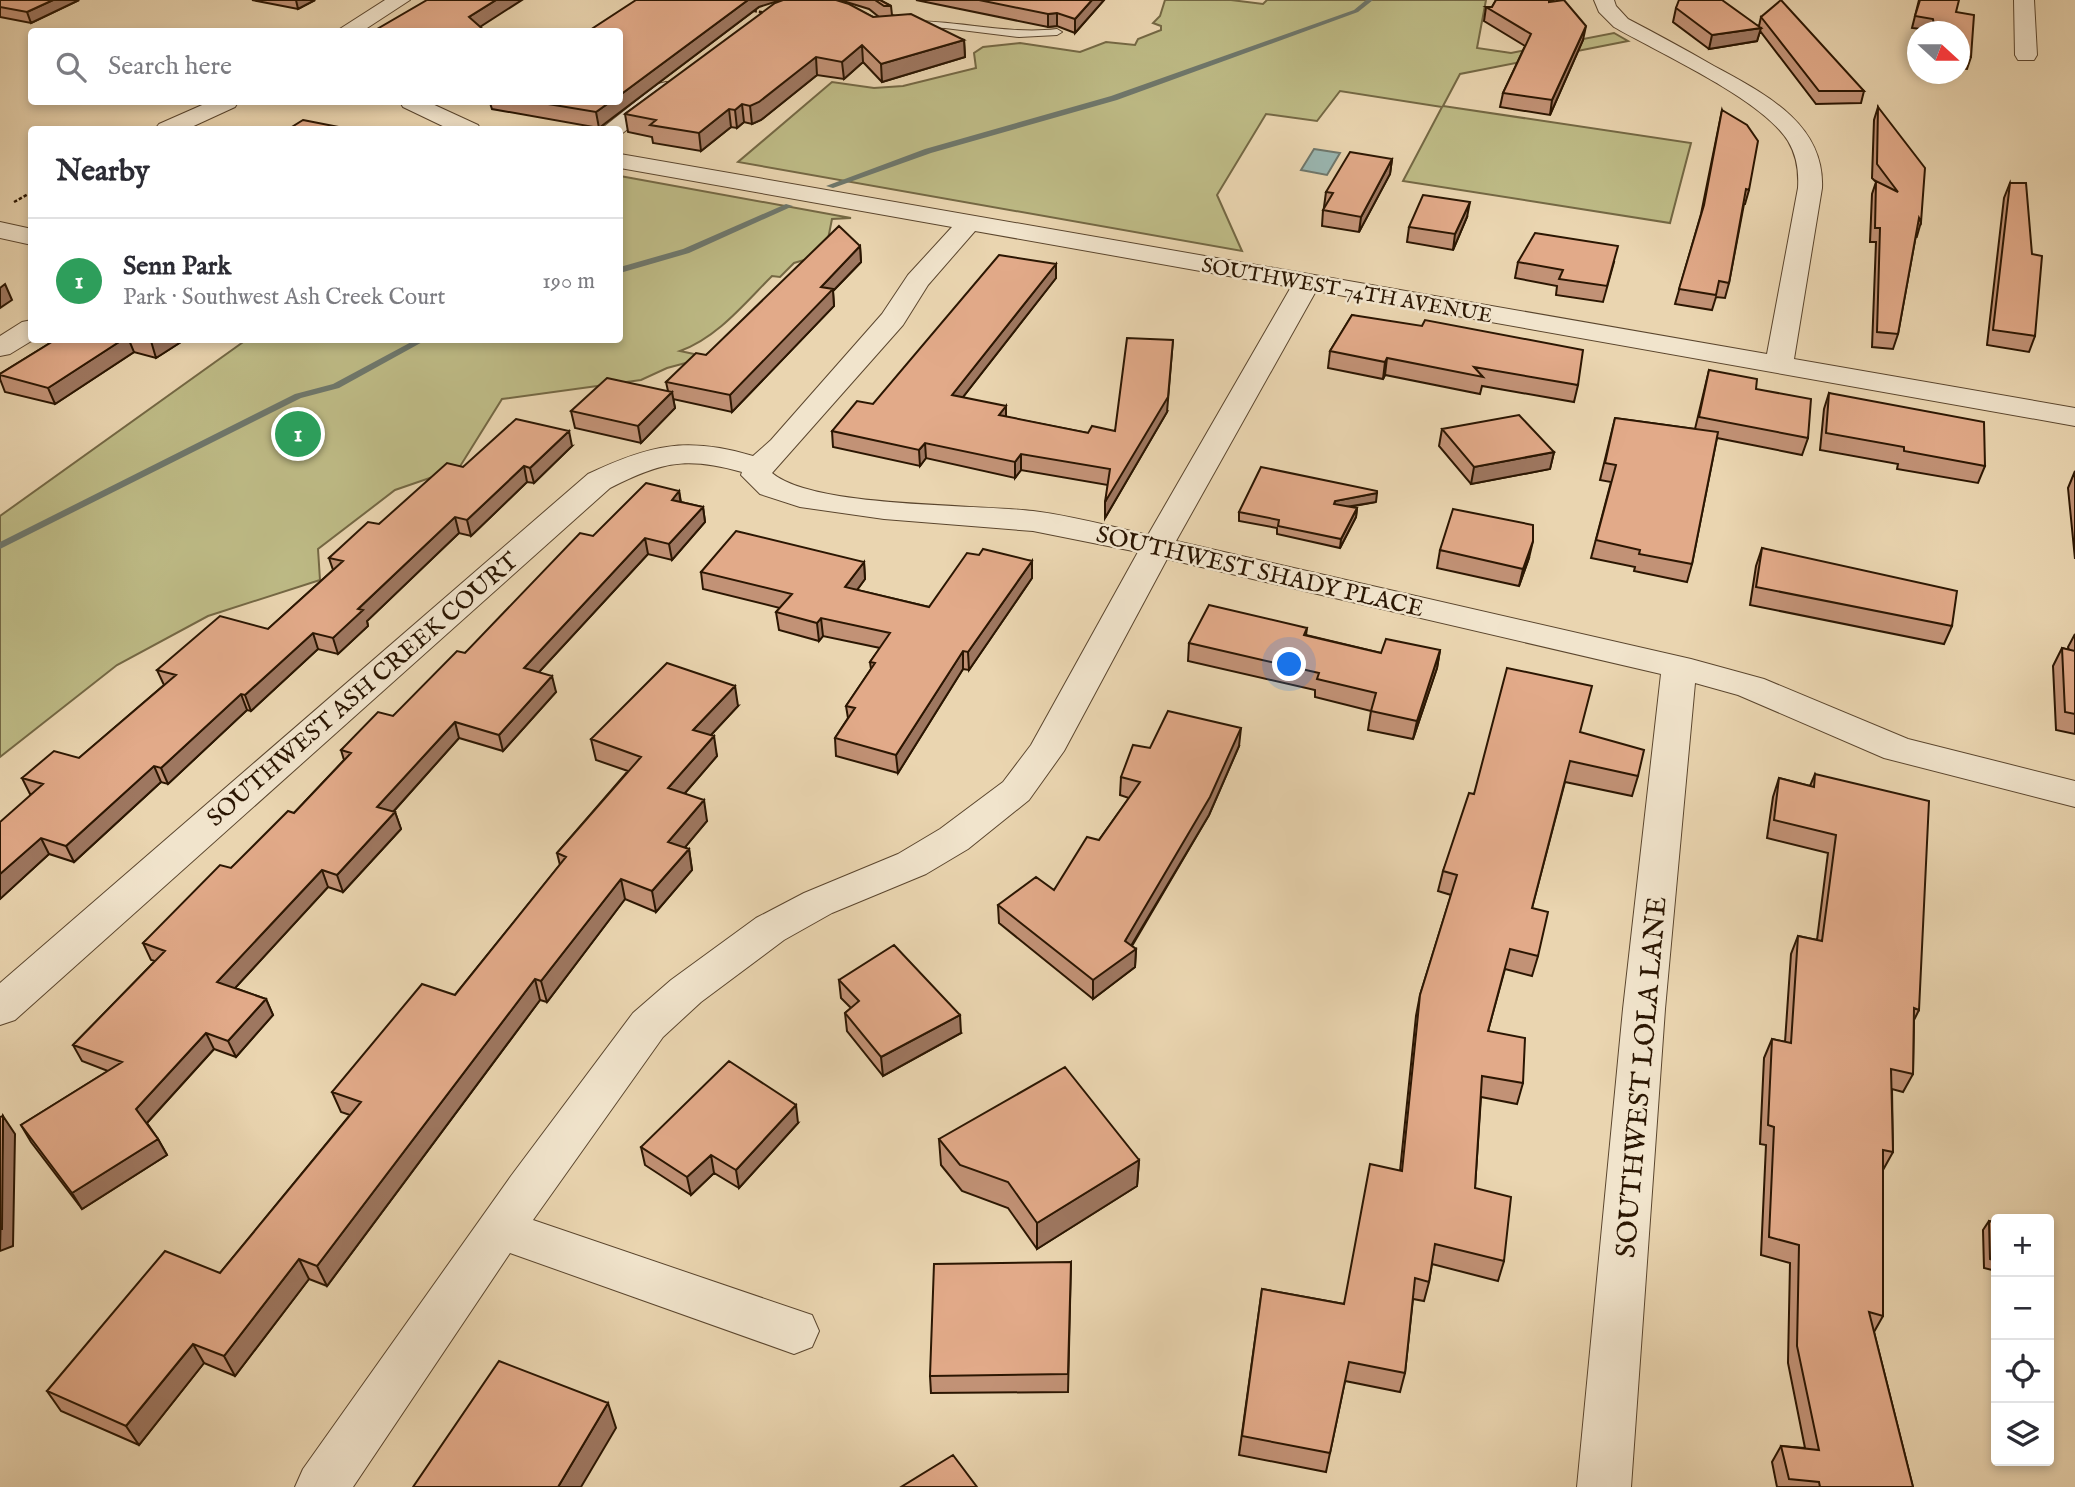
<!DOCTYPE html>
<html lang="en">
<head>
<meta charset="utf-8">
<style>
	body { margin:0; font-family:"IM FELL English",serif; background:#f2f2f3; color:#2b2b33 }
	.controls { position:absolute; right:21px; bottom:21px; display:grid; overflow:hidden; border-radius:7px; box-shadow:0 4px 10px #0003 }
	.controls button { width:63px; height:63px; display:grid; place-items:center; padding:0; border:0; border-bottom:2px solid #e1e1e2; background:#fff; color:#2b2b33; font:35px sans-serif }
	.compass { position:absolute; left:1907px; top:21px; width:63px; height:63px; border-radius:50%; background:#fff; box-shadow:0 4px 10px #0003; rotate:111deg }
	.you { position:absolute; left:1290px; top:665px; width:24px; height:24px; margin:-18px; border:5px solid #fff; border-radius:50%; background:#1a73e8; box-shadow:0 0 0 10px #1a73e833 }
	.badge { display:grid; place-items:center; width:46px; height:46px; border-radius:50%; background:#8f2418; color:#fff; font-size:23px; font-weight:700 }
	.pin { position:absolute; translate:-50% -50%; border:4px solid #fff; box-shadow:0 2px 7px #0006 }
	.list { margin:0; padding:0; list-style:none }
	h2 { display:flex; justify-content:space-between; align-items:center; height:91px; margin:0; padding:0 28px; font-size:30px }
	h2 small { font-size:23px; font-weight:400; color:#7c7c81 }
	.list li { display:grid; grid-template-columns:46px 1fr auto; gap:21px; align-items:center; box-sizing:border-box; height:126px; padding:0 28px; border-top:2px solid #e1e1e2 }
	.list b { display:block; font-size:26px; white-space:nowrap }
	.list p { margin:0; font-size:23px; white-space:nowrap; color:#7c7c81 }
	.list em { font-size:23px; font-style:normal; color:#7c7c81 }
	.icon { flex:none; width:38px; height:38px; fill:none; stroke:currentColor; stroke-width:2; stroke-linecap:round; stroke-linejoin:round }
	.map { position:relative; flex:none; width:2075px; height:1487px; overflow:hidden }
	.search { position:absolute; background:#fff; box-shadow:0 4px 10px #0003; left:28px; top:28px; width:595px; height:77px; display:flex; align-items:center; gap:18px; box-sizing:border-box; padding:0 24px; border-radius:7px; color:#7c7c81; font-size:26px }
	.panel { position:absolute; background:#fff; box-shadow:0 4px 10px #0003; left:28px; top:126px; width:595px; height:217px; border-radius:7px }
	.map>svg:first-child { display:block }
	.green { fill:#bebb86; stroke:#746844; stroke-width:2 }
	.water { fill:#9ab7b2; stroke:#6e776c; stroke-width:2 }
	.lines { fill:none; stroke-linecap:round; stroke-linejoin:round }
	.stream { fill:#6e776c; fill-rule:evenodd }
	.lane-casing { stroke:#5b462e; stroke-width:2 }
	.street-casing { stroke:#5b462e; stroke-width:2 }
	.path { stroke:#2b1602; stroke-width:2.5; stroke-dasharray:3.5 2; stroke-linecap:butt }
	.lane { fill:#f1e4cc; fill-rule:evenodd }
	.street { fill:#f1e4cc; fill-rule:evenodd }
	.wall { fill:#c29276; stroke:#2b1602; stroke-width:2; fill-rule:evenodd }
	.shaded-wall { fill:#9e7760; stroke:#2b1602; stroke-width:2 }
	.building { fill:#e2aa89; stroke:#2b1602; stroke-width:2 }
	.labels { text-anchor:middle; stroke-width:5; stroke-linejoin:round; paint-order:stroke }
	.far-street-label { font-size:21px; fill:#2b1602; stroke:#f1e4cc }
	.street-label { font-size:24px; fill:#2b1602; stroke:#f1e4cc }
	.near-street-label { font-size:28px; fill:#2b1602; stroke:#f1e4cc }
</style>
</head>
<body>
<div class="map">
<svg width="2075" height="1487" viewBox="0 0 2075 1487">
	<rect width="100%" height="100%" fill="#ead5b0"/>
	<filter id="stains"><feTurbulence type="fractalNoise" baseFrequency=".00286" numOctaves="4"/><feColorMatrix values="0 0 0 0 .2 0 0 0 0 .09 0 0 0 0 .02 0 0 0 .5 -.17"/></filter>
	<radialGradient id="worn" r=".72"><stop offset=".6" stop-color="#630" stop-opacity="0"/><stop offset="1" stop-color="#630" stop-opacity=".3"/></radialGradient>
	<path class="green" d="M1165,0H1231L1263,4L1267,0H1486L1477,48L1511,53L1614,33L1628,41L1460,74L1443,106L1691,143L1670,223L1403,181L1442,107L1340,91L1317,121L1266,114L1217,195L1242,251L738,162L832,82L874,88L903,86L976,68L974,53L983,47L1020,43L1080,52L1106,42L1135,45L1138,39L1161,30V26L1153,23L1160,16Z
		M620,176L851,218L832,219L825,254L794,263L780,277L772,276C745,303 717,338 680,351L708,357L667,368L641,380L502,399L459,468L395,490L318,549L320,580L208,616L117,665L0,757V516L246,340H620Z"/>
	<path class="water" d="M1314,149L1340,153L1327,175L1301,170Z"/>
	<g class="lines">
		<path class="stream" d="M1366,0H1373L1358,12L1117,100L931,153L833,188L826,186L925,149L1111,96L1354,10Z
			M786,204L793,206L689,253L620,273V267L683,249Z
			M415,340H426L339,388L301,398L0,549V542L295,394L333,384Z"/>
		<defs>
			<path id="lane" d="M908,21C958,20 1007,35 1057,29L1062,32L1057,35L1019,37L945,28L904,26L903,24Z"/>
			<path id="street" d="M385,0H410L361,32H335Z
				M1594,0H1614L1616,6L1628,19C1657,34 1686,50 1714,66C1763,93 1825,123 1822,188L1794,359L2075,408V426L1316,291L1176,541L1691,659L1764,679L1908,739L2075,781V807L1884,758L1738,695L1695,683L1665,1009L1631,1487H1577L1623,1009L1661,674L1167,559L1064,751L1029,800L968,849L926,874L832,913L784,940L701,1002L663,1037L533,1220L812,1315L819,1331L812,1347L794,1354L510,1253L353,1487H295L303,1469L511,1176L633,1013L671,980L756,918L804,893L898,854L940,829L1003,782L1031,745L1138,552L1033,531L884,519L800,507L760,494L741,475L742,472C686,456 661,462 610,488L15,1020L0,1025V983L588,474C649,445 687,436 753,456L771,440L882,314L908,275L952,227L620,168V154L1767,354L1798,188C1799,171 1797,156 1788,141C1762,99 1659,53 1614,27L1599,12ZM975,231L1291,287L1148,535C1110,526 1072,516 1033,511C973,504 814,508 772,473L903,325L928,285Z
				M2014,0H2034L2037,55L2034,60H2018L2015,55Z
				M666,82L674,84L677,89L674,94L620,135V130H600L658,84Z
				M209,102H238L235,107L185,130L155,129L159,124Z
				M400,102H428L478,125L481,130H451L403,107Z
				M0,222L32,229V245L0,238Z
				M32,320L33,340L10,354L0,356V336L22,322Z"/>
		</defs>
		<use href="#lane" class="lane-casing"/>
		<use href="#street" class="street-casing"/>
		<path class="path" d="M748,10L767,13
			M14,202L32,192"/>
		<use href="#lane" class="lane"/>
		<use href="#street" class="street"/>
	</g>
	<path class="wall" d="M0,0H79L31,23L0,17Z
		M252,0H315L298,9Z
		M783,0H880L891,6L892,15L964,40L965,57L882,82L863,62L844,79L817,75L761,120L752,124L744,122L737,128L731,127L701,151L653,143L652,137L628,132L625,114ZM837,0L843,1L869,9L879,17H873Z
		M916,0H1104L1075,33L1057,26L1048,27Z
		M1496,0H1553L1583,40L1550,115L1500,107L1503,93L1525,46L1484,21L1486,7H1492Z
		M1919,0L1956,12L1971,57L1967,69L1959,68V32H1930V30L1912,28Z
		M759,7L599,128L492,109L490,103L485,102H620Z
		M1676,8L1759,26L1761,17L1864,91L1861,103L1816,104L1760,31L1757,41L1709,49L1673,22Z
		M1878,107L1921,222L1917,236L1916,235L1898,334L1893,349L1872,347L1876,242H1870L1872,194L1876,182L1872,178L1874,120Z
		M1722,110L1749,190L1745,204H1744L1729,283L1725,298L1716,297L1712,310L1675,304L1701,214Z
		M1392,159L1390,174L1359,232L1322,226L1323,210L1325,207H1324L1326,192Z
		M2010,183L2035,336L2029,352L1987,345L2004,198Z
		M1467,217L1453,250L1407,242L1409,227Z
		M860,246L861,262L833,291L834,306L732,412L673,399L675,408L641,443L575,428L571,411L668,391L666,382L706,355Z
		M1518,262H1614L1603,302L1556,295L1557,286L1515,278Z
		M1056,264V278L963,397L1006,417L1088,433L1115,431L1167,412L1105,518L1108,485L1021,470L1015,478L926,458L920,466L833,447L832,431L873,404Z
		M1352,315L1578,385L1574,402L1482,386L1480,394L1385,375L1383,379L1328,368L1330,351Z
		M55,340H184L156,358L134,352L55,404L5,392L0,379V374Z
		M1709,370L1756,389L1808,438L1802,455L1717,438L1692,564L1687,582L1634,571L1635,567L1591,558L1611,482L1600,480L1615,418L1695,429Z
		M1829,393L1985,466L1978,483L1897,469L1898,464L1820,450L1824,409Z
		M1442,429L1554,452L1550,469L1471,484L1439,446Z
		M572,446L534,483L527,482L471,536L459,533L367,621L368,626L338,654L318,649L251,711L247,710L168,784L161,782L74,862L49,854L0,899L32,794H30L22,778L79,758L164,685L157,670L268,629L333,570L329,558L463,467Z
		M2075,471V559L2068,488Z
		M679,491L681,502L703,507L705,522L672,560L648,554L539,672L556,692L503,751L459,738L393,812H395L401,829L343,892L328,887L235,988L266,999L273,1015L236,1057L214,1049L147,1123L158,1139L167,1155L82,1209L31,1142L21,1125L108,1071L82,1061L73,1045L155,961L151,960L143,943L231,868L294,813L344,760L341,750L393,716L465,653L593,536Z
		M1376,502L1349,507L1357,508L1356,517L1340,548L1277,534V528L1239,521V512Z
		M1762,548L1952,626L1944,644L1750,605L1756,566Z
		M1440,550L1529,558L1519,586L1437,568Z
		M979,555L1032,561V578L969,670L963,669L898,773L836,756L835,738L848,718L846,706L871,669L870,662L880,648L823,636L819,641L779,630L776,612L780,608L703,589L701,572L864,562L865,579L857,590L929,607Z
		M1307,628L1306,635L1381,653L1440,650L1437,668L1413,739L1368,730L1371,711L1315,697V690L1188,661L1189,643Z
		M2075,634V734L2056,730L2053,666L2062,648L2069,650L2068,647Z
		M738,706L711,735L717,756L685,793L707,821L684,848L689,849L692,870L656,912L625,899L547,1002L540,1000L327,1286L309,1279L235,1376L204,1363L139,1445L61,1411L47,1391L220,1273L350,1115L341,1112L332,1092L455,995L560,865L557,853L628,771L596,760L591,739Z
		M1580,732L1638,776L1632,796L1565,782L1532,908L1538,956L1532,976L1505,969L1488,1031L1523,1083L1517,1104L1481,1097L1475,1188L1504,1261L1498,1281L1432,1264L1429,1282L1424,1301L1413,1299L1405,1373L1400,1392L1345,1381L1326,1472L1239,1455L1262,1289L1344,1304L1400,1171L1416,1016L1420,995L1451,895L1438,891L1443,871L1474,794Z
		M1239,746L1209,815L1132,946L1136,949L1135,967L1093,999L999,923L998,905L1054,890L1099,840L1129,798L1120,795L1121,777L1150,748Z
		M1815,774L1919,1010L1914,1020L1913,1074L1903,1092L1892,1089L1893,1152L1883,1170V1316L1874,1332L1913,1487H1777L1772,1462L1781,1446L1805,1448L1788,1363L1790,1263L1761,1255L1766,1145L1760,1144L1764,1058L1772,1039L1785,1042L1791,954L1798,936L1817,940L1828,853L1767,838L1773,797L1779,778L1810,786Z
		M839,980L961,1033L883,1076L847,1031L845,1013L851,1008L841,998Z
		M798,1123L739,1188L714,1173L691,1195L645,1165L641,1147Z
		M939,1139L1139,1160L1137,1186L1037,1249L1008,1208L962,1191L941,1165Z
		M1989,1221L1996,1223V1271L1984,1268L1983,1230Z
		M1071,1262L1068,1392L931,1393L930,1376Z"/>
	<path class="shaded-wall" d="M53,0H79L31,23L27,12Z
		M296,0H315L298,9Z
		M496,0H522L472,32L469,17Z
		M748,0H781L759,7L599,128L596,112L610,102H620V95Z
		M1092,0H1104L1075,33V19Z
		M1057,13V26L1048,27V14Z
		M1586,26L1583,40L1550,115L1552,100Z
		M1761,28L1757,41L1709,49L1712,35Z
		M964,40L965,57L882,82L881,64Z
		M862,45L863,62L844,79L842,62Z
		M816,57L817,75L761,120L752,124L750,106Z
		M742,104L744,122L737,128L735,110Z
		M729,109L731,127L701,151L699,133Z
		M1392,159L1390,174L1359,232L1361,217Z
		M1470,202L1467,217L1453,250L1455,234Z
		M860,246L861,262L833,291L834,306L732,412L730,395L821,287Z
		M1056,264V278L952,411V395Z
		M5,284L12,300L0,308V288Z
		M122,340H129L134,352L55,404L48,388Z
		M154,340H184L156,358L151,341Z
		M1173,340L1167,412L1105,518V502Z
		M1387,358L1385,375L1383,379L1385,362Z
		M672,392L675,408L641,443L638,426Z
		M1006,406V422L999,415Z
		M569,431L572,446L534,483L530,468Z
		M925,443L926,458L920,466L919,450Z
		M1554,452L1550,469L1471,484L1474,467Z
		M1021,454V470L1015,478V462Z
		M524,466L527,482L471,536L467,520Z
		M679,491L681,506L672,500Z
		M1377,493L1376,502L1334,509L1332,512L1335,501Z
		M703,507L705,522L672,560L669,544Z
		M1357,508L1356,517L1340,548L1341,539Z
		M455,517L459,533L367,621L368,626L338,654L333,638L358,609Z
		M645,538L648,554L528,684L524,668Z
		M1533,541L1529,558L1519,586L1523,569Z
		M1032,561V578L969,670L968,652Z
		M864,562L865,579L846,605L845,587Z
		M821,618L823,636L819,641L817,623Z
		M313,633L318,649L251,711L245,695Z
		M1440,650L1437,668L1413,739L1417,721Z
		M963,651V669L898,773L896,755Z
		M552,676L556,692L503,751L499,735Z
		M735,686L738,706L697,750L693,730Z
		M241,694L247,710L168,784L161,768Z
		M455,722L459,738L383,823L377,807Z
		M1241,728L1239,746L1209,815L1125,956L1136,949L1135,967L1093,999V980L1125,941Z
		M714,736L717,756L672,808L668,788Z
		M154,766L161,782L74,862L66,846Z
		M704,800L707,821L672,863L668,842Z
		M395,812L401,829L343,892L337,875Z
		M41,838L49,854L0,899V874Z
		M689,849L692,870L656,912L652,891Z
		M322,870L328,887L225,999L217,982Z
		M621,879L625,899L547,1002L541,981Z
		M535,979L540,1000L327,1286L317,1266Z
		M266,999L273,1015L236,1057L228,1041Z
		M960,1015L961,1033L883,1076L881,1057Z
		M206,1033L214,1049L145,1125L136,1109Z
		M796,1105L798,1123L739,1188L736,1170Z
		M3,1116L15,1134L13,1246L0,1251Z
		M158,1139L167,1155L82,1209L72,1193Z
		M711,1155L714,1173L691,1195L687,1177Z
		M1139,1160L1137,1186L1037,1249V1223Z
		M299,1259L309,1279L235,1376L224,1356Z
		M193,1344L204,1363L139,1445L126,1426Z
		M608,1403L616,1428L581,1487H558Z"/>
	<path class="building" d="M0,0H53L27,12L0,7Z
		M427,0H496L469,17L486,32H372Z
		M636,0H748L620,95V32H587Z
		M783,0H836L849,4L873,17L911,14L964,40L881,64L862,45L842,62L816,57L759,102L750,106L742,104L735,110L729,109L699,133L650,125L656,120L625,114L775,3Z
		M875,0H880L891,6H884Z
		M979,0H1092L1075,19L1057,13L1048,14Z
		M1496,0H1549V2L1564,0L1586,26L1552,100L1503,93L1531,34L1486,7H1492Z
		M1679,0H1722L1761,28L1712,35L1676,8Z
		M1781,0L1864,91H1819L1761,17Z
		M1920,0H1959L1956,12L1974,15L1971,57L1959,56V32H1935L1933,19L1915,16Z
		M536,102H610L596,112Z
		M1878,107L1925,168L1921,222L1919,218L1898,334L1877,332L1880,228H1875L1876,181L1898,192L1877,164Z
		M1722,110L1747,125L1758,141L1749,190L1746,189L1729,283L1719,281L1716,295L1679,289L1704,205Z
		M303,120L354,130H287Z
		M1350,152L1392,159L1361,217L1323,210L1333,193L1326,192Z
		M2010,183H2026L2032,254L2042,256L2035,336L1993,330Z
		M1423,195L1470,202L1455,234L1409,227Z
		M839,226L860,246L821,287L833,289L730,395L666,382L696,353L706,355Z
		M1535,233L1618,246L1607,286L1559,279L1563,270L1518,262Z
		M999,255L1056,264L952,395L1006,406L999,415L1088,433L1092,426L1115,431L1127,338L1173,340L1168,397L1105,502L1110,469L1021,454L1015,462L925,443L919,450L832,431L857,401L873,404Z
		M1352,315L1422,326L1425,320L1583,350L1578,385L1474,367L1483,377L1387,358L1385,362L1330,351Z
		M55,340H122L48,388L0,375V374Z
		M1709,370L1757,379L1756,389L1811,399L1808,438L1699,417Z
		M607,378L672,392L638,426L571,411Z
		M1829,393L1984,422L1985,466L1904,451V447L1826,433Z
		M1519,415L1554,452L1474,467L1442,429Z
		M1615,418L1718,432L1692,564L1639,554L1640,550L1596,540L1616,465L1605,463Z
		M516,419L569,431L530,468L524,466L467,520L455,517L358,609L363,610L333,638L313,633L245,695L241,694L161,768L154,766L66,846L41,838L0,874V822L43,784L22,778L54,751L79,758L176,675L157,670L220,616L268,629L343,561L329,558L368,522L379,524L447,463L463,467Z
		M1261,467L1377,491V493L1335,501L1334,504L1357,508L1341,539L1278,526L1279,520L1239,512Z
		M646,483L679,491L672,500L703,507L669,544L645,538L524,668L552,676L499,735L455,722L377,807L395,812L337,875L322,870L217,982L266,999L228,1041L206,1033L136,1109L158,1139L72,1193L21,1125L122,1062L73,1045L165,951L143,943L220,865L231,868L288,811L294,813L351,753L341,750L378,712L393,716L457,651L465,653L580,533L593,536Z
		M1453,509L1533,525V541L1523,569L1440,550Z
		M736,531L864,562L845,587L929,607L967,553L979,555L983,549L1032,561L968,652L963,651L896,755L835,738L855,708L846,706L875,663L870,662L890,633L821,618L817,623L776,612L792,594L701,572Z
		M1762,548L1957,591L1952,626L1756,587Z
		M1209,605L1307,628L1304,635L1381,653L1386,639L1440,650L1417,721L1371,711L1376,693L1317,679L1319,673L1189,643Z
		M2062,648L2075,651V714L2065,712Z
		M667,663L735,686L693,730L714,736L668,788L704,800L668,842L689,849L652,891L621,879L541,981L535,979L317,1266L299,1259L224,1356L193,1344L126,1426L47,1391L165,1251L220,1273L361,1102L332,1092L422,984L455,995L566,857L557,853L641,757L591,739Z
		M1507,668L1592,686L1580,732L1644,750L1638,776L1570,761L1532,908L1548,912L1538,956L1510,949L1488,1031L1525,1038L1523,1083L1482,1076L1475,1188L1511,1197L1504,1261L1435,1244L1429,1282L1415,1278L1405,1373L1349,1362L1330,1453L1242,1436L1262,1289L1344,1304L1370,1164L1402,1171L1420,995L1457,875L1443,871L1469,793L1474,794Z
		M1168,711L1241,728L1210,797L1125,941L1136,949L1093,980L998,905L1036,877L1054,890L1087,837L1099,840L1140,782L1121,777L1133,745L1150,748Z
		M1815,774L1929,801L1919,1010L1914,1008L1913,1074L1891,1069L1893,1152L1883,1150V1316L1869,1312L1913,1487H1820L1819,1482L1789,1479L1781,1446L1819,1450L1797,1346L1799,1245L1769,1237L1774,1127L1768,1125L1772,1039L1791,1043L1798,936L1822,941L1836,835L1774,820L1779,778L1814,787Z
		M894,945L960,1015L881,1057L845,1013L859,1001L839,980Z
		M729,1061L796,1105L736,1170L711,1155L687,1177L641,1147Z
		M1065,1067L1139,1160L1037,1223L1008,1182L960,1165L939,1139Z
		M3,1116L2,1229H0V1117Z
		M1989,1221L1996,1223V1261L1990,1259Z
		M1071,1262L1068,1374L930,1376L934,1264Z
		M499,1361L608,1403L558,1487H413Z
		M953,1455L977,1487H901Z"/>
	<g class="labels">
		<g class="far-street-label">
			<text transform="translate(1347 290) rotate(10)" y="7">SOUTHWEST 74TH AVENUE</text>
		</g>
		<g class="street-label">
			<text transform="translate(1260 571) rotate(13)" y="8">SOUTHWEST SHADY PLACE</text>
			<text transform="translate(362 689) rotate(-41)" y="8">SOUTHWEST ASH CREEK COURT</text>
		</g>
		<g class="near-street-label">
			<text transform="translate(1640 1077) rotate(-85)" y="10">SOUTHWEST LOLA LANE</text>
		</g>
	</g>
	<rect width="100%" height="100%" filter="url(#stains)"/>
	<rect width="100%" height="100%" fill="url(#worn)"/>
</svg>
<div class="controls">
<button>+</button>
<button>−</button>
<button><svg class="icon" aria-label="locate" viewBox="0 0 24 24"><circle cx="12" cy="12" r="6"/><path d="M12 2v4M12 18v4M2 12h4M18 12h4"/></svg></button>
<button><svg class="icon" aria-label="layers" viewBox="0 0 24 24"><path d="M12 4l9 5-9 5-9-5zM3 14l9 5 9-5"/></svg></button>
</div>
<svg class="compass" viewBox="-18 -18 36 36"><path d="M0-13l5 13h-10z" fill="#e53935"/><path d="M0 13l5-13h-10z" fill="#7c7c81"/></svg>
<div class="you"></div>
<div class="pin badge" style="left:298px;top:434px;background:#2e9e5b">1</div>
<div class="search"><svg class="icon" aria-label="search" viewBox="0 0 24 24"><circle cx="10" cy="10" r="6"/><path d="M15 15l6 6"/></svg>Search here</div>
<section class="panel">
<h2>Nearby<small></small></h2>
<ul class="list">
<li><span class="badge" style="background:#2e9e5b">1</span><div><b>Senn Park</b><p>Park · Southwest Ash Creek Court</p></div><em>190 m</em></li>
</ul>
</section>
</div>
</body>
</html>
